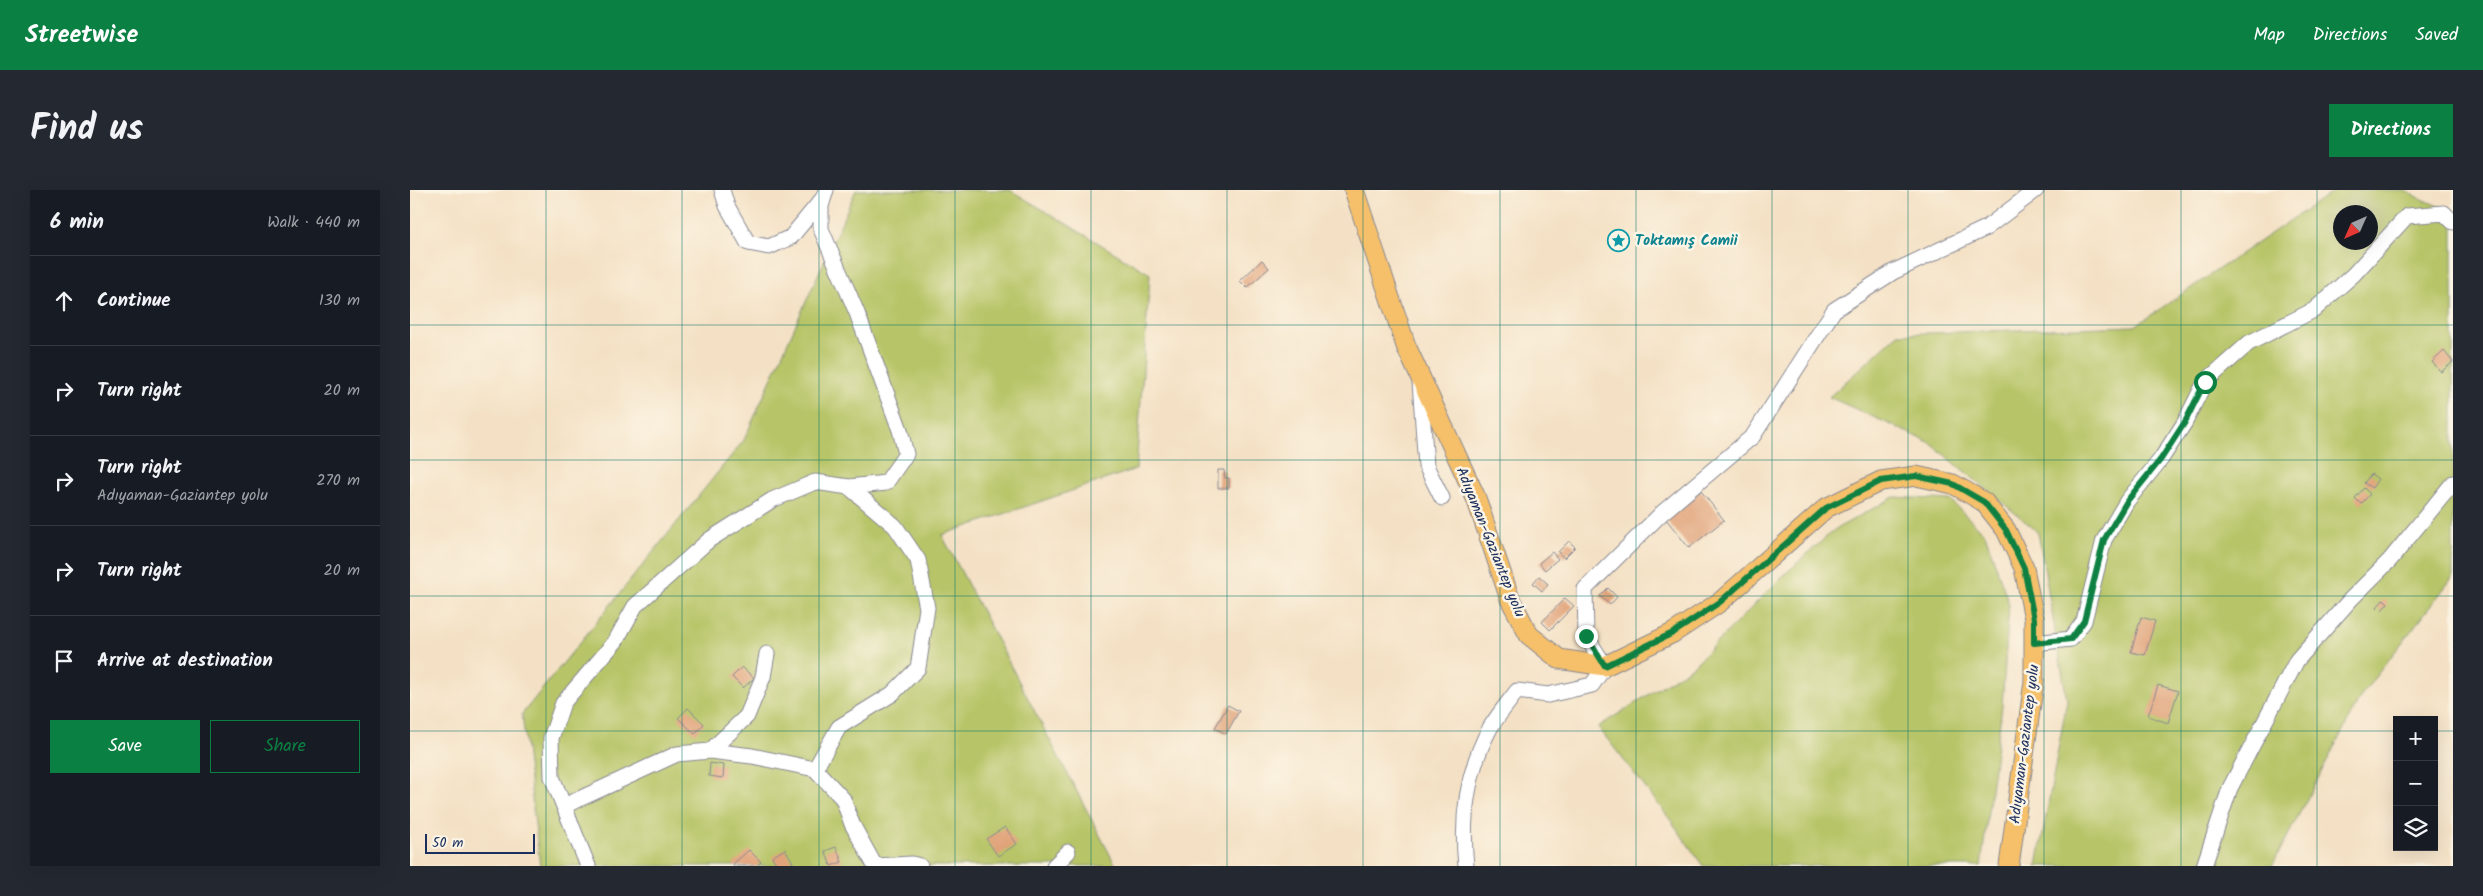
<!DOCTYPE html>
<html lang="en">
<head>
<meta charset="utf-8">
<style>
	body { margin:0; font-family:Kalam,sans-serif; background:#242831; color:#f1f3f6 }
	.controls { position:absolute; right:15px; bottom:15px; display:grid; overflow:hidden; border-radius:0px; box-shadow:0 5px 20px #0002 }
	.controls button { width:45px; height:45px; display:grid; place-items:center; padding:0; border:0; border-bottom:1px solid #363941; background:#171b24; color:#f1f3f6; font:25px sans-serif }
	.compass { position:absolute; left:1923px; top:15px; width:45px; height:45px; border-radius:50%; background:#171b24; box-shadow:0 5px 20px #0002; rotate:225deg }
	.scale { position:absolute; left:15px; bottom:12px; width:110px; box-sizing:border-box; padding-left:5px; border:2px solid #1b2f5e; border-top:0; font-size:14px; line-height:18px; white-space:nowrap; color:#1b2f5e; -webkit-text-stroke:4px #fcf5e5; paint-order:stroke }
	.stop { position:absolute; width:15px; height:15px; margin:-11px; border:4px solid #0b8043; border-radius:50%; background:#fff }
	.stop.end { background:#0b8043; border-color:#fff; box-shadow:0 1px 5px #0008 }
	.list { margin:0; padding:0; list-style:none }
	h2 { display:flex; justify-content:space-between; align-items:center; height:65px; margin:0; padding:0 20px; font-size:21px }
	h2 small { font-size:16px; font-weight:400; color:#9ea1a6 }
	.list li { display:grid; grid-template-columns:32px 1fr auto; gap:15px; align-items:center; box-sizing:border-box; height:90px; padding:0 20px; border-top:1px solid #363941 }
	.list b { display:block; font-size:19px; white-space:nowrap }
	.list p { margin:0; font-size:16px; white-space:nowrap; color:#9ea1a6 }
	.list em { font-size:16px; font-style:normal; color:#9ea1a6 }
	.actions { display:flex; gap:10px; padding:15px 20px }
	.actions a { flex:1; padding:11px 0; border:1px solid #0b8043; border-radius:0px; text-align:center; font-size:18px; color:#0b8043 }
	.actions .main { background:#0b8043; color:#fff }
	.icon { flex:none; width:28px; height:28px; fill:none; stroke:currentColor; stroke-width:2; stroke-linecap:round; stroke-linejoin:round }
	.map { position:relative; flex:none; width:2043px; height:676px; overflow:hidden; border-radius:0px }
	header { display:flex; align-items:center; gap:30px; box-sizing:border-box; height:70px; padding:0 25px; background:#0b8043; color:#fff }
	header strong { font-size:24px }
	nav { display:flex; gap:28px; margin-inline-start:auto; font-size:18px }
	.intro { display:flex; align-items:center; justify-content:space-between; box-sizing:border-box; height:120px; padding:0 30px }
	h1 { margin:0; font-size:35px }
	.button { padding:12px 22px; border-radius:0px; background:#0b8043; color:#fff; font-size:18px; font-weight:700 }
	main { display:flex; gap:30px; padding:0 30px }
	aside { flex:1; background:#171b24; border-radius:0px; box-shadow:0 5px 20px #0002 }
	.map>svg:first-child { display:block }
	.green { fill:#b7c567; stroke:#697a62; fill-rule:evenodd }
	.building { fill:#e1a379 }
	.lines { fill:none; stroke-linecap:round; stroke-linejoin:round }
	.minor-casing { stroke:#888892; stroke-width:17 }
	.major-casing { stroke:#888892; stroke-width:21 }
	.minor { stroke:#fff; stroke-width:15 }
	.major { stroke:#f6c06b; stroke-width:19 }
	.route { stroke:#0b8043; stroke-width:6 }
	.grid { fill:none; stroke:#0f766e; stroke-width:1; stroke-opacity:0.55 }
	.labels { text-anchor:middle; stroke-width:5; stroke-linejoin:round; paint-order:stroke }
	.culture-label { font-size:15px; font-weight:bold; fill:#0d838f; stroke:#fcf5e5; text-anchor:start }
	.street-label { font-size:15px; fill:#1b2f5e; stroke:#fcf5e5 }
</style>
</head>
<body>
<header>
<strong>Streetwise</strong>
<nav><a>Map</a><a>Directions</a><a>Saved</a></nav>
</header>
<div class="intro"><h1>Find us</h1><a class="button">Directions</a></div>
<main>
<aside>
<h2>6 min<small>Walk · 440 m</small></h2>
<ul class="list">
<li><svg class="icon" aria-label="ahead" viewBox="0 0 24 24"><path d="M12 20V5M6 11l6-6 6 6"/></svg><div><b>Continue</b></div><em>130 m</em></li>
<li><svg class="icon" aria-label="right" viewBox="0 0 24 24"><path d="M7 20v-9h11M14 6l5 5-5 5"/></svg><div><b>Turn right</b></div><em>20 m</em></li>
<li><svg class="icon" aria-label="right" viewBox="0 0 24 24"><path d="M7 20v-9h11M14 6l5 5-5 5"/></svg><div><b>Turn right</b><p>Adıyaman-Gaziantep yolu</p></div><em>270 m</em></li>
<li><svg class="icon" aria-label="right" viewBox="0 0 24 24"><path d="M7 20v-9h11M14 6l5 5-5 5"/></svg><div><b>Turn right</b></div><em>20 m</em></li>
<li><svg class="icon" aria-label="arrive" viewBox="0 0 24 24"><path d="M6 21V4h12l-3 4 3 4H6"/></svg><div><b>Arrive at destination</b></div></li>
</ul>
<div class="actions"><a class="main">Save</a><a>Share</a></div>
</aside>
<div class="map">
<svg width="2043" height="676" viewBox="0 0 2043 676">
	<rect width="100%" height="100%" fill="#fcf5e5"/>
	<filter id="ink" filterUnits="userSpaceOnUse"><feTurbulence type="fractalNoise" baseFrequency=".02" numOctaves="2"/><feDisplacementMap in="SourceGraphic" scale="10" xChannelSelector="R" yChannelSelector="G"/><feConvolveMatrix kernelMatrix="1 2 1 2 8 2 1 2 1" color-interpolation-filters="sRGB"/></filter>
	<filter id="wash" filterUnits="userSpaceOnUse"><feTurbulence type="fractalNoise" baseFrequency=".0096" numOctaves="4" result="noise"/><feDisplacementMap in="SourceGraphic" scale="20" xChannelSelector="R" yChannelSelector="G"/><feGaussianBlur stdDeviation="1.12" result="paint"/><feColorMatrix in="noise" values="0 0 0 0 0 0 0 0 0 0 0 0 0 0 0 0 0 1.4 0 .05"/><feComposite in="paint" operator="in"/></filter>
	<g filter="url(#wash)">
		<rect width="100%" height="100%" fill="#f4e1c5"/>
		<path class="green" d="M446,0H600L740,84L726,279L532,345L706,676H130L112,524L334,250Z
			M1925,0H1993L2043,23V387L1952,504L1862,676H1627L1657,510L1628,342L1519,252L1419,207L1488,144L1725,136ZM1930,22H1960V52H1930Z
			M1484,307L1540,310L1575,344L1599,414L1592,516L1571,676H1293L1262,632L1188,537L1283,476L1374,385L1424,340Z"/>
		<g id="blocks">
			<path class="building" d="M852,70L859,78L837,98L830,91Z
				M2034,161L2043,172L2031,182L2022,172Z
				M808,280H814L815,288H819V298H808Z
				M1961,284L1968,289L1962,298L1954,293Z
				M1954,298L1960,304L1951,314L1945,308Z
				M1291,301L1314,330L1279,358L1256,329Z
				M1159,351L1165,357L1154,368L1148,362Z
				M1142,362L1148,369L1135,380L1129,373Z
				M1129,386L1138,394L1132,401L1123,393Z
				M1198,398L1207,407L1200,415L1190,406Z
				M1155,408L1164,416L1140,440L1132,432Z
				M1974,409L1978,413L1971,421L1967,417Z
				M1731,427L1745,431L1735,465L1721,462Z
				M332,477L344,488L333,498L322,487Z
				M1748,495L1768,501L1758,533L1738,526Z
				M818,515L829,521L816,544L805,538Z
				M278,518L294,534L285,544L268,528Z
				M300,573L314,575L313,588L299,586Z
				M595,637L607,654L588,666L576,649Z
				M426,657L432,672L421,676L415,661Z
				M375,659L383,672L377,676H368L362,667Z
				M339,660L351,672L347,676H324L323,674Z"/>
		</g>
	</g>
	<g filter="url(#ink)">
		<use href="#blocks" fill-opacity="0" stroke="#888892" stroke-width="1"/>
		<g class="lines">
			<defs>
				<path id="minor" d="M312,0L317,16L338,53L359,57L381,47L414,7
					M1010,192L1016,276L1032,308
					M1624,453L1661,449L1674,431L1694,350L1717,311L1751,269L1775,232L1795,192L1839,153L1904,120L1944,84L1997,26L2034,23L2043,32
					M300,561L337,526L353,487L357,464
					M405,579L429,537L482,504L508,478L517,418L508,370L485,336L439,297
					M154,616L267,564L300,561L342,566L405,579L433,609L442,634L465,676
					M178,676L142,587L141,548L153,513L205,452L225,416L299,350L362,310L405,292L439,297L476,293L496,264L490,240L447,123L411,39V16L416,0
					M465,676L502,674L510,676
					M644,676L658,662
					M1056,676C1051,628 1057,581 1080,538C1088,525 1098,513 1107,501L1138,505L1182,495L1195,476L1176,446L1175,399L1252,323L1343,246L1424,120L1483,82L1576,38L1626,0
					M1794,676L1820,598L1887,470L1941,409L1980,370L2043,293"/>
				<path id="major" d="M944,0L996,156L1066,308L1100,409L1119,445L1149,469L1195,476L1263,443L1310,412L1416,318L1471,291L1506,286L1543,294L1574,312L1596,340L1614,378L1624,429V491L1599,676"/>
			</defs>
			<use href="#minor" class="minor-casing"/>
			<use href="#major" class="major-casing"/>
			<use href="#minor" class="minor"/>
			<use href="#major" class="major"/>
		</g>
	</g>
	<g class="lines" filter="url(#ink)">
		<path class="route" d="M1176,446L1195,476L1263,443L1310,412L1416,318L1471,291L1506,286L1543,294L1574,312L1596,340L1614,378L1624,429V453L1661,449L1674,431L1694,350L1717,311L1751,269L1775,232L1795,192"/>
	</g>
	<path class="grid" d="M136,0V676M272,0V676M409,0V676M545,0V676M681,0V676M817,0V676M953,0V676M1090,0V676M1226,0V676M1362,0V676M1498,0V676M1634,0V676M1771,0V676M1907,0V676M0,135H2043M0,270H2043M0,406H2043M0,541H1987M2024,541H2043"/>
	<defs>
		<symbol id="sight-ring" viewBox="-11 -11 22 22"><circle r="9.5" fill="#fcf5e5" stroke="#0f9aa8" stroke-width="1.5"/><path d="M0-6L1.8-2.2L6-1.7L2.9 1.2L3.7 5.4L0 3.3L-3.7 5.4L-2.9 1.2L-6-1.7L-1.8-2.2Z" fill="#0f9aa8"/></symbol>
	</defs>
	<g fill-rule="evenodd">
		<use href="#sight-ring" x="1196" y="38" width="25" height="25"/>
	</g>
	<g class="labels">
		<g class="culture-label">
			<text x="1225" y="55">Toktamış Camii</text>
		</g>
		<g class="street-label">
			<text transform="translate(1081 352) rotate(68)" y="5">Adıyaman-Gaziantep yolu</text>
			<text transform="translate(1614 554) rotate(-83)" y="5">Adıyaman-Gaziantep yolu</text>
		</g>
	</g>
</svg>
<div class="controls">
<button>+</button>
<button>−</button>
<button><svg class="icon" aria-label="layers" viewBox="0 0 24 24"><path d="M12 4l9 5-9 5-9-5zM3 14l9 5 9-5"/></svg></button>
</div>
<svg class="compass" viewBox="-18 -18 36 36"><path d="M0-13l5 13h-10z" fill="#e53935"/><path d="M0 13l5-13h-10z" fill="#9ea1a6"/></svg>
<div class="scale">50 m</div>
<div class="stop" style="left:1795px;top:192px"></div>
<div class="stop end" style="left:1176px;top:446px"></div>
</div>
</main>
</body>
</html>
